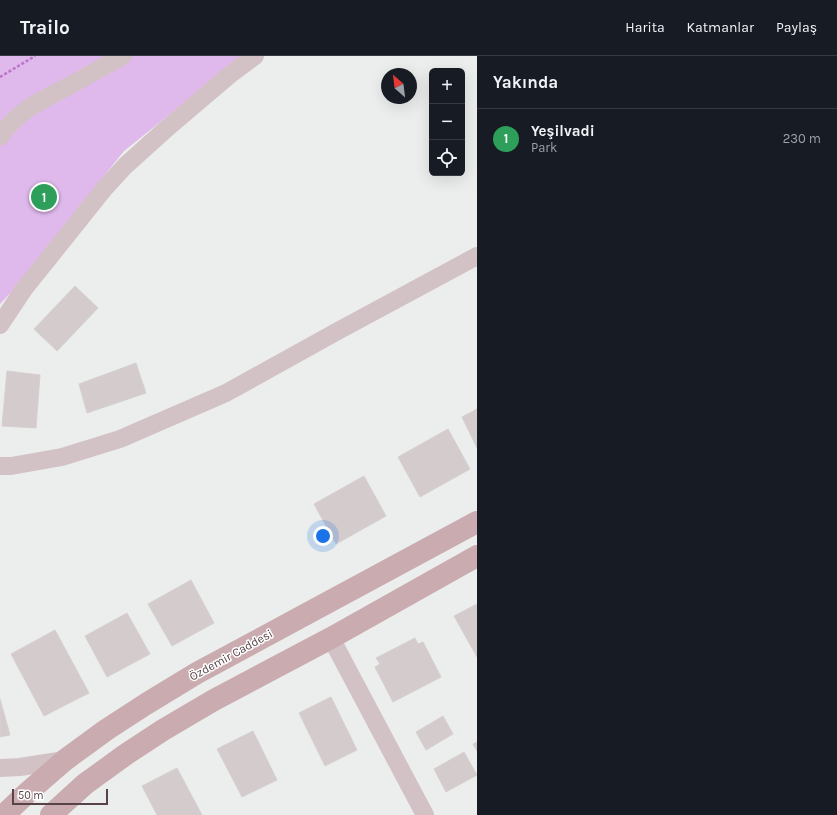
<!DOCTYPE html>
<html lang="tr">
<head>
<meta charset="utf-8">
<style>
	body { margin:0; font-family:Karla,sans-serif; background:#20242c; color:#f1f3f6 }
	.controls { position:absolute; right:12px; top:12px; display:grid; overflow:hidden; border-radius:6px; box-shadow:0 4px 16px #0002 }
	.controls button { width:36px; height:36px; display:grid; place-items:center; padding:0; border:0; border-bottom:1px solid #363941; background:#171b24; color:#f1f3f6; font:20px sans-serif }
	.compass { position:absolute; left:381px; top:12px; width:36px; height:36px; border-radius:50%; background:#171b24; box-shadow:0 4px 16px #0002; rotate:332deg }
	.scale { position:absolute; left:12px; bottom:10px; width:96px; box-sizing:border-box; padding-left:4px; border:2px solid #584448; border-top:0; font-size:11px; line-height:14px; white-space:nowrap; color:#584448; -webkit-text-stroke:3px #fff; paint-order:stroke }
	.you { position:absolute; left:323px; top:480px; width:14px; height:14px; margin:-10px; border:3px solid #fff; border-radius:50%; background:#1a73e8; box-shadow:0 0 0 6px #1a73e833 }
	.badge { display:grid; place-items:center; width:26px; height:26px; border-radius:50%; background:#d51e2e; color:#fff; font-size:13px; font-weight:700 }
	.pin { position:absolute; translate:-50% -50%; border:2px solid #fff; box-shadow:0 1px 4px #0006 }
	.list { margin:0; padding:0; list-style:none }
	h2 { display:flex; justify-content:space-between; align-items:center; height:52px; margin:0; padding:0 16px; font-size:17px }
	h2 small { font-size:13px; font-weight:400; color:#9ea1a6 }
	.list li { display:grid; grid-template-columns:26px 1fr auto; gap:12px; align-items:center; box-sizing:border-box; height:60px; padding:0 16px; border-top:1px solid #363941 }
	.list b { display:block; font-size:15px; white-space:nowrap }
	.list p { margin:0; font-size:13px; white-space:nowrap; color:#9ea1a6 }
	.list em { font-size:13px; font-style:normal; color:#9ea1a6 }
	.icon { flex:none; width:22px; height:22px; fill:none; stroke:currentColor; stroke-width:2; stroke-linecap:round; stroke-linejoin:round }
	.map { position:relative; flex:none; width:477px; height:759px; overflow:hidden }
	header { display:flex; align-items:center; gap:24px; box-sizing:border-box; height:56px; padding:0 20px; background:#171b24; border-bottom:1px solid #363941 }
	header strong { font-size:19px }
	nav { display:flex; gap:22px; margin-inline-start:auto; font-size:14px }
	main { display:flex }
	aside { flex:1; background:#171b24 }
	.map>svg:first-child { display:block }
	.green { fill:#dfb9ec }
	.building { fill:#d3cbcc; stroke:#d7d0cf }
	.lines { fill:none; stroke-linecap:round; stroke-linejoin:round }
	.path { stroke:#bc73c9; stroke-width:2.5; stroke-dasharray:3 2; stroke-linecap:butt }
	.minor { stroke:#d3c2c5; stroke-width:18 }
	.major { stroke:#caabb0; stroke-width:22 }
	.labels { text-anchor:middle; stroke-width:3; stroke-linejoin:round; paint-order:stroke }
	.street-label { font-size:12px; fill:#584448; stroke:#fff }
</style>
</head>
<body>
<header>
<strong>Trailo</strong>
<nav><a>Harita</a><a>Katmanlar</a><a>Paylaş</a></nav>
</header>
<main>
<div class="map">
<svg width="477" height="759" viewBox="0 0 477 759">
	<rect width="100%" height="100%" fill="#ebeeec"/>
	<path class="green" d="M0,0H247L169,59L124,95L51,186L26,221L0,248Z"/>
	<path class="building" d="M75,230L98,252L57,295L34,273Z
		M136,307L146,337L87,357L79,328Z
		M7,315L40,319L36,372L2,370Z
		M477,353V392L462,361Z
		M448,373L470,413L420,441L398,401Z
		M364,420L386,460L336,488L314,448Z
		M191,524L214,567L172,590L148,548Z
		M477,548V601L454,560Z
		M127,557L150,598L107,621L85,580Z
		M55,574L89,637L44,660L11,598Z
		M415,582L418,588L423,586L441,621L393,646L375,611L380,608L376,602Z
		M331,641L357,694L325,710L299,657Z
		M0,643L10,679L0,681Z
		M443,660L453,678L426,694L416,676Z
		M253,675L277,724L242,741L217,693Z
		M477,686V695L473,688Z
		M464,696L477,719L446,736L434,713Z
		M177,712L202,759H157L142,730Z"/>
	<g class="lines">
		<path class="path" d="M0,21L35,0"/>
		<path class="minor" d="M0,81C16,56 43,43 69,30C87,20 105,10 123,0
			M0,269L24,233L104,133L125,110L165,74L232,17L255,0
			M0,410H11L62,401L120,383L226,337L336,276L477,200
			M331,582L425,759
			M0,712L20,711L65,704"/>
		<path class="major" d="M4,759L27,737L65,704L106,674L146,648L197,617L477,466
			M51,759L85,728L125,699L163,674L214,644L331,582L477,500"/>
	</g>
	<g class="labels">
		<g class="street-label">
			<text transform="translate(231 599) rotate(-29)" y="4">Özdemir Caddesi</text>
		</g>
	</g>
</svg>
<div class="controls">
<button>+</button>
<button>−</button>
<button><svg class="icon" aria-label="locate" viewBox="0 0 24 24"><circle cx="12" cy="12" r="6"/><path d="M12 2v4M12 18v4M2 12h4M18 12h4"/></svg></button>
</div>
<svg class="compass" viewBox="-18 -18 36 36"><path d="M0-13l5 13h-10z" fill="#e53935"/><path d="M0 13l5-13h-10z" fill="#9ea1a6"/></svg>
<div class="scale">50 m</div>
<div class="you"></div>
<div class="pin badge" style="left:44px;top:141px;background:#2e9e5b">1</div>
</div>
<aside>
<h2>Yakında<small></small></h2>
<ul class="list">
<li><span class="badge" style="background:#2e9e5b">1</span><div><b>Yeşilvadi</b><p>Park</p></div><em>230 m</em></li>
</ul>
</aside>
</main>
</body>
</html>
